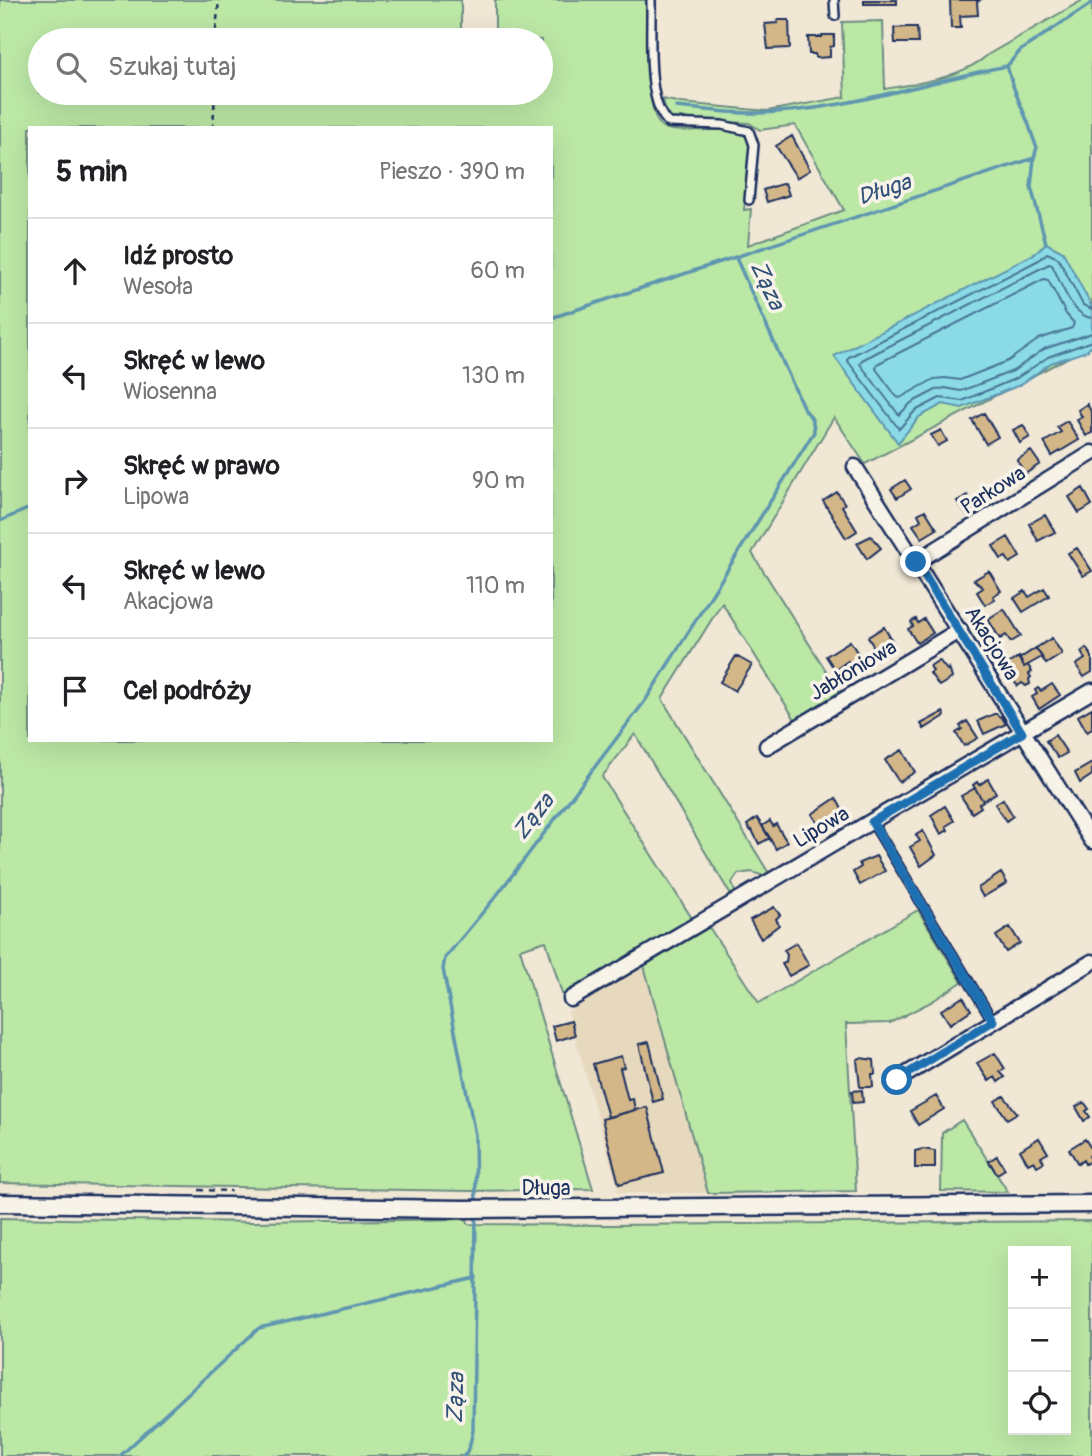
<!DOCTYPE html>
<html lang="pl">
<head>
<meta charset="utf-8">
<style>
	body { margin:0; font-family:Pangolin,sans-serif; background:#f6f6f6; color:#202124 }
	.controls { position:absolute; right:21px; bottom:21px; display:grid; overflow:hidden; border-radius:0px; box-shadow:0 7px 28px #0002 }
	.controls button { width:63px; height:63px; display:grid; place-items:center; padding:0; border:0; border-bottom:2px solid #e0e0e0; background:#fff; color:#202124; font:35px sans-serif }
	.stop { position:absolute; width:21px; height:21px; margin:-16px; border:5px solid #1f6fb2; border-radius:50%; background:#fff }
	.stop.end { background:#1f6fb2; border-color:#fff; box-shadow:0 2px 7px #0008 }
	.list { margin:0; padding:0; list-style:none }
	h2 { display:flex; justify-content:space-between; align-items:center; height:91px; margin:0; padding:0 28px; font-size:30px }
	h2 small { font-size:23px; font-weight:400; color:#757577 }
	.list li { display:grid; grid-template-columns:46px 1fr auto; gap:21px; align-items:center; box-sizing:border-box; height:105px; padding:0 28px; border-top:2px solid #e0e0e0 }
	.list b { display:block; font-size:26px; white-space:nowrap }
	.list p { margin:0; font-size:23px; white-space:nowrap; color:#757577 }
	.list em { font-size:23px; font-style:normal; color:#757577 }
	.icon { flex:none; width:38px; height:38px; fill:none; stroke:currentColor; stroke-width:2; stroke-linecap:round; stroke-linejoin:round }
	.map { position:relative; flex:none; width:1092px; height:1456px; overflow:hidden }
	.search { position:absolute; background:#fff; box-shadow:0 7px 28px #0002; left:28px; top:28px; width:525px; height:77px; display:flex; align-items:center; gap:18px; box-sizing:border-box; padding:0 24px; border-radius:38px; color:#757577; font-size:26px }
	.panel { position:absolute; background:#fff; box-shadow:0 7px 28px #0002; left:28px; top:126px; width:525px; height:616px; border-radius:0px }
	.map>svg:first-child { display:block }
	.built { fill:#e7d9be }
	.green { fill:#bce8a6; stroke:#6c8c82; stroke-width:2; fill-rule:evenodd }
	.water { fill:#8bdbe7; stroke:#5e96b0; stroke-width:2 }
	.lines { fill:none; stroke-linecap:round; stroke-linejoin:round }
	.shore { stroke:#487495; stroke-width:2 }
	.stream { stroke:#5e96b0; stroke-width:3.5 }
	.building { fill:#d3b788; stroke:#1b2f5e; stroke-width:2 }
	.service-casing { stroke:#1b2f5e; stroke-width:12 }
	.minor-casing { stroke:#1b2f5e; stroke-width:19 }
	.tertiary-casing { stroke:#1b2f5e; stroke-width:21 }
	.path { stroke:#1b2f5e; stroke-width:2.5; stroke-dasharray:5 5; stroke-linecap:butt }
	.service { stroke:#f7f3e8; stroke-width:7 }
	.minor { stroke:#f7f3e8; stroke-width:14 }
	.tertiary { stroke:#f7f3e8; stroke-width:16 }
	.route { stroke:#1f6fb2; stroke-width:9 }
	.labels { text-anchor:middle; stroke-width:7; stroke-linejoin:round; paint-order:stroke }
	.street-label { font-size:21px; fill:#1b2f5e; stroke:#f7f3e8 }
	.water-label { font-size:23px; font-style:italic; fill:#315179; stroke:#f7f3e8 }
</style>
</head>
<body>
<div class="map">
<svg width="1092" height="1456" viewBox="0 0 1092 1456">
	<rect width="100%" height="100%" fill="#f0e7d5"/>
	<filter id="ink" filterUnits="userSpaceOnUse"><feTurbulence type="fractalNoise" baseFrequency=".0143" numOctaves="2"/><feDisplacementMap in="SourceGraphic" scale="14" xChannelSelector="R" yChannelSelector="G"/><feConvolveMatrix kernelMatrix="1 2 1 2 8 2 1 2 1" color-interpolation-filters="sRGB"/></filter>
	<g filter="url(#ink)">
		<path class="built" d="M644,966L708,1193H619L598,1119L568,1012Z"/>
		<path class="green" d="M0,0H461V40H40V93H541V40H495V0H646C647,21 644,119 663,127C675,133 693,130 706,130C721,130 736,128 748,138L750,146L744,210L751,209L748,245L844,210L795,125L760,130L749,123L676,120L666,114L663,99L681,103L767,111L845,97L842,22L883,21L885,89C919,83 962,78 989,54L1083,0H1092V345L865,464L834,417L752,553L840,693L796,721L722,603L662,699L770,875L767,877L752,872L738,874L732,883L736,895L732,897L635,734L602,777L693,920L563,997L546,941L520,949L593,1189L469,1191L0,1183ZM30,128H551V740H30Z
			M918,910L962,982L931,1002L890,1023L846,1024L856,1191L708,1193L644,966L709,927L759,1003Z
			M962,1120L1008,1192L941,1191L942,1133Z
			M0,1218L254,1222L467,1219L468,1224L608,1225L1092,1221V1456H0ZM1066,1251V1430H1013V1251Z"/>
		<path class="water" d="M1046,243L1063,252L1092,307V345L1087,351L1051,363L1020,385L962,408L943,404L919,417L898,443L834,356L1036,253Z"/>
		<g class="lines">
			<path class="shore" d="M1044,279L1048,280L1066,314L1074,323L1072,328L1039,339L1008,361L960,380L945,378L934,379L900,398L897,397L876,369L877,364Z
				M1092,309L1083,305L1058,258L1047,253L1039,260L849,357L847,360L899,429L915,411L940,398L962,401L1017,378L1048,357L1092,341
				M1092,318C1071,316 1061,282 1052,265L1049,264L862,360L860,364L899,415L911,403L936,390L945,388L961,391L1013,371L1044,349L1092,333"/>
			<path class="stream" d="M676,107C701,109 727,113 752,113C839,113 923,82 1007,66
				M1034,158L1031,187L1046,243
				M551,318L1034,158L1037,147C1032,138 1031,129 1027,120C1019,102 1012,86 1007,66L1021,50L1092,3
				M0,521L30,508
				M476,1204L475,1135L443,969L445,958L497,895L645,701L814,432C814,421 811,416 804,409L736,258
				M120,1456L259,1328L476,1278
				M464,1456L469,1448L473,1431L476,1215"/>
		</g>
		<path class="building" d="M864,0H897V4H864Z
			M950,0H980L977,2L978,15L960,16L961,28H951Z
			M777,20H789L790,48L768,49L765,24L778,23Z
			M907,27H917L918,43H895L894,28Z
			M822,35H834V46L830,47V57L816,58L815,54H809L808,37H822Z
			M792,136L810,170L797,178L776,146Z
			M785,183L789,195L767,202L763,190Z
			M1087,404L1092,413V433L1086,436L1077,420L1082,417L1078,410Z
			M984,413L998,437L986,444L972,420Z
			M1067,421L1079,440L1052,456L1044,442L1061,432L1057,427Z
			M1023,425L1030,437L1020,443L1013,430Z
			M941,430L947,441L938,446L931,435Z
			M1031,451L1040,464L1025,474L1017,460Z
			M905,480L911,489L897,498L891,489Z
			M1083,488L1092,505L1079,513L1069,497Z
			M837,492L845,504L842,506L857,531L846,538L823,501Z
			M967,495L975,508L966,514L957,501Z
			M925,510L937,529L922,538L913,525L921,520L918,514Z
			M1045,515L1055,532L1038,541L1029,524Z
			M871,536L881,548L867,559L857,543Z
			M1008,537L1020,557L1010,563L1006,557L1001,559L993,546Z
			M1077,548L1092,571L1083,576L1068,553Z
			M989,571L1001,591L993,596L995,599L985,605L977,592L983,588L974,580Z
			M1044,588L1049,596L1023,612L1014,598L1025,591L1029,597Z
			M1004,609L1021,636L1011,642L1006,635L1000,639L988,619Z
			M916,619L918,623L924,619L933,633L917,643L908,629L913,626L911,622Z
			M884,627L894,644L878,654L868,637Z
			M1052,638L1062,654L1046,664L1036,648Z
			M850,641L862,660L851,666L848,661L835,670L826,656Z
			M1036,648L1042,657L1024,667L1019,659Z
			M1086,648L1092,657V672L1084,677L1076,665L1085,659L1081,652Z
			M736,656L752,665L735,691L720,682Z
			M1019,657L1024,667L1028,665L1032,672L1029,674L1031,677L1029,679L1030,684L1026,686L1022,683L1018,686L1008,675L1010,671L1006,665Z
			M939,660L947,670L949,668L952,678L939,686L930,673L933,671L930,666Z
			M1052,684L1060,695L1039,709L1032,697L1037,694L1035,690L1038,688L1041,691Z
			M1092,708V729L1087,732L1078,716Z
			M943,712L945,716L924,729L921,724Z
			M994,714H997L999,717L1001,716L1006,724L984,734L978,721Z
			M967,721L978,738L964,746L956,733L962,729L960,726Z
			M1055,735L1067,753L1058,758L1046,741Z
			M902,750L915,772L899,782L885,760Z
			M1092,763V775L1080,783L1075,773Z
			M988,779L996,793L983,801L973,785L977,782L979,785Z
			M975,788L983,801L979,804L981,807L972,813L961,796Z
			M836,798L843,811L834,819L831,817L819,825L812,814Z
			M1003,799L1013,816L1006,821L995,804Z
			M945,806L954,821L946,826L948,830L941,834L931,815Z
			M757,818L770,838L759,844L752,830L751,831L747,825Z
			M770,821L773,826L776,824L787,842L776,849L762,826Z
			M923,831L936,855L921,866L910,847L920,841L916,835Z
			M876,856L885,871L860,885L853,872L861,867L859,863Z
			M1001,873L1007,883L983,897L978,888Z
			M774,907L780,915L776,919L779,925L761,939L750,920Z
			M1010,927L1020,943L1006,952L996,936Z
			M796,943L809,965L789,976L782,964L786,962L787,955L784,950Z
			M963,997L971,1010L950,1024L941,1010Z
			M571,1021L575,1035L556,1041L552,1026Z
			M649,1042L663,1099L653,1102L639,1044Z
			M995,1053L1005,1069L1000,1072L1005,1077L998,1082L995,1077L989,1081L977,1063Z
			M621,1056L624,1067L620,1068L628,1100L633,1099L635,1110L608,1117L593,1064Z
			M860,1058L874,1060L875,1074H872L873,1087H860L857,1060Z
			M862,1090L863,1102L853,1103L852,1091Z
			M936,1096L944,1109L918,1125L910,1111Z
			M1004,1096L1017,1113L1007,1119L995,1101Z
			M1084,1102L1089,1109L1086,1111L1090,1117L1084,1121L1076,1107Z
			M647,1107L664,1173L619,1184L602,1119Z
			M1039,1138L1048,1153L1041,1157L1044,1162L1037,1166L1034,1161L1028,1164L1020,1150Z
			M1085,1139L1092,1150V1154L1089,1156L1092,1160L1085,1164L1083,1160L1078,1164L1069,1149Z
			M923,1149L935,1151V1168H915V1151Z
			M997,1156L1005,1169L997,1174L989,1161Z"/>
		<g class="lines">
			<defs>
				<path id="service" d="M651,0C652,30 645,104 669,123L722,125L749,131L754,145L749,200
					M834,0L835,16
					M872,822L993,1021"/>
				<path id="minor" d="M855,467L1092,841
					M916,562L1092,453
					M767,746L960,630
					M571,999L1092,691
					M897,1080L1092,962"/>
				<path id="tertiary" d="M0,1203L464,1209L1092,1204"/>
			</defs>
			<use href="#service" class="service-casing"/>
			<use href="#minor" class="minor-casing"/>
			<use href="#tertiary" class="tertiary-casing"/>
			<path class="path" d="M215,40L219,0
				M213,128L215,93
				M199,1190L231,1191"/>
			<use href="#service" class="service"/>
			<use href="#minor" class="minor"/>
			<use href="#tertiary" class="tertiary"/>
		</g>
	</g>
	<g class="lines" filter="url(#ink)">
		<path class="route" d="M897,1080L993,1021L872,822L1022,733L916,562"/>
	</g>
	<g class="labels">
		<g class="street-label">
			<text transform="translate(993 490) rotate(-32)" y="7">Parkowa</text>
			<text transform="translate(992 643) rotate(58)" y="7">Akacjowa</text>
			<text transform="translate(853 670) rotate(-31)" y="7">Jabłoniowa</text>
			<text transform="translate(821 827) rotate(-31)" y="7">Lipowa</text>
			<text x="546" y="1195">Długa</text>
		</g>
		<g class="water-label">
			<text transform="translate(884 189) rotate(-18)" y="8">Długa</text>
			<text transform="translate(768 285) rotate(65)" y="8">Ząza</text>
			<text transform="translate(533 816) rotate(-52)" y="8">Ząza</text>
			<text transform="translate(455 1398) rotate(-88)" y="8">Ząza</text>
		</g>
	</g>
</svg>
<div class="controls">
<button>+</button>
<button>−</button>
<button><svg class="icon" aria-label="locate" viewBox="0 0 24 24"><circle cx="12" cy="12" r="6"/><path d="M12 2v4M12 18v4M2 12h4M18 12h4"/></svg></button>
</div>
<div class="stop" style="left:897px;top:1080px"></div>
<div class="stop end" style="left:916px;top:562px"></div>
<div class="search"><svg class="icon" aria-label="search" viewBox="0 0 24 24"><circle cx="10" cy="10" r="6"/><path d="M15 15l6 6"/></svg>Szukaj tutaj</div>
<section class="panel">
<h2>5 min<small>Pieszo · 390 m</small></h2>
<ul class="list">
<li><svg class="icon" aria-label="ahead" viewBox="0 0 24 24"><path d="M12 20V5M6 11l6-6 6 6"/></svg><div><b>Idź prosto</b><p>Wesoła</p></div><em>60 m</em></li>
<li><svg class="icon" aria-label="left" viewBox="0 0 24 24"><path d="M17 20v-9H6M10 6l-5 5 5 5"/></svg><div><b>Skręć w lewo</b><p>Wiosenna</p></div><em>130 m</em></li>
<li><svg class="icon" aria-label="right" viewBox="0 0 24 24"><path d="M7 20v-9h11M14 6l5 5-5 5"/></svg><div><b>Skręć w prawo</b><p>Lipowa</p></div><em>90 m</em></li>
<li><svg class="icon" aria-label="left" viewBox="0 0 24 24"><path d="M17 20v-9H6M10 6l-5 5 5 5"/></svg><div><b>Skręć w lewo</b><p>Akacjowa</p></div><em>110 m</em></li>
<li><svg class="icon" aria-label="arrive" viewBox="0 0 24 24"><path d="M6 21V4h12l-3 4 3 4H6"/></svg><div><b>Cel podróży</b></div></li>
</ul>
</section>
</div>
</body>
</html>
